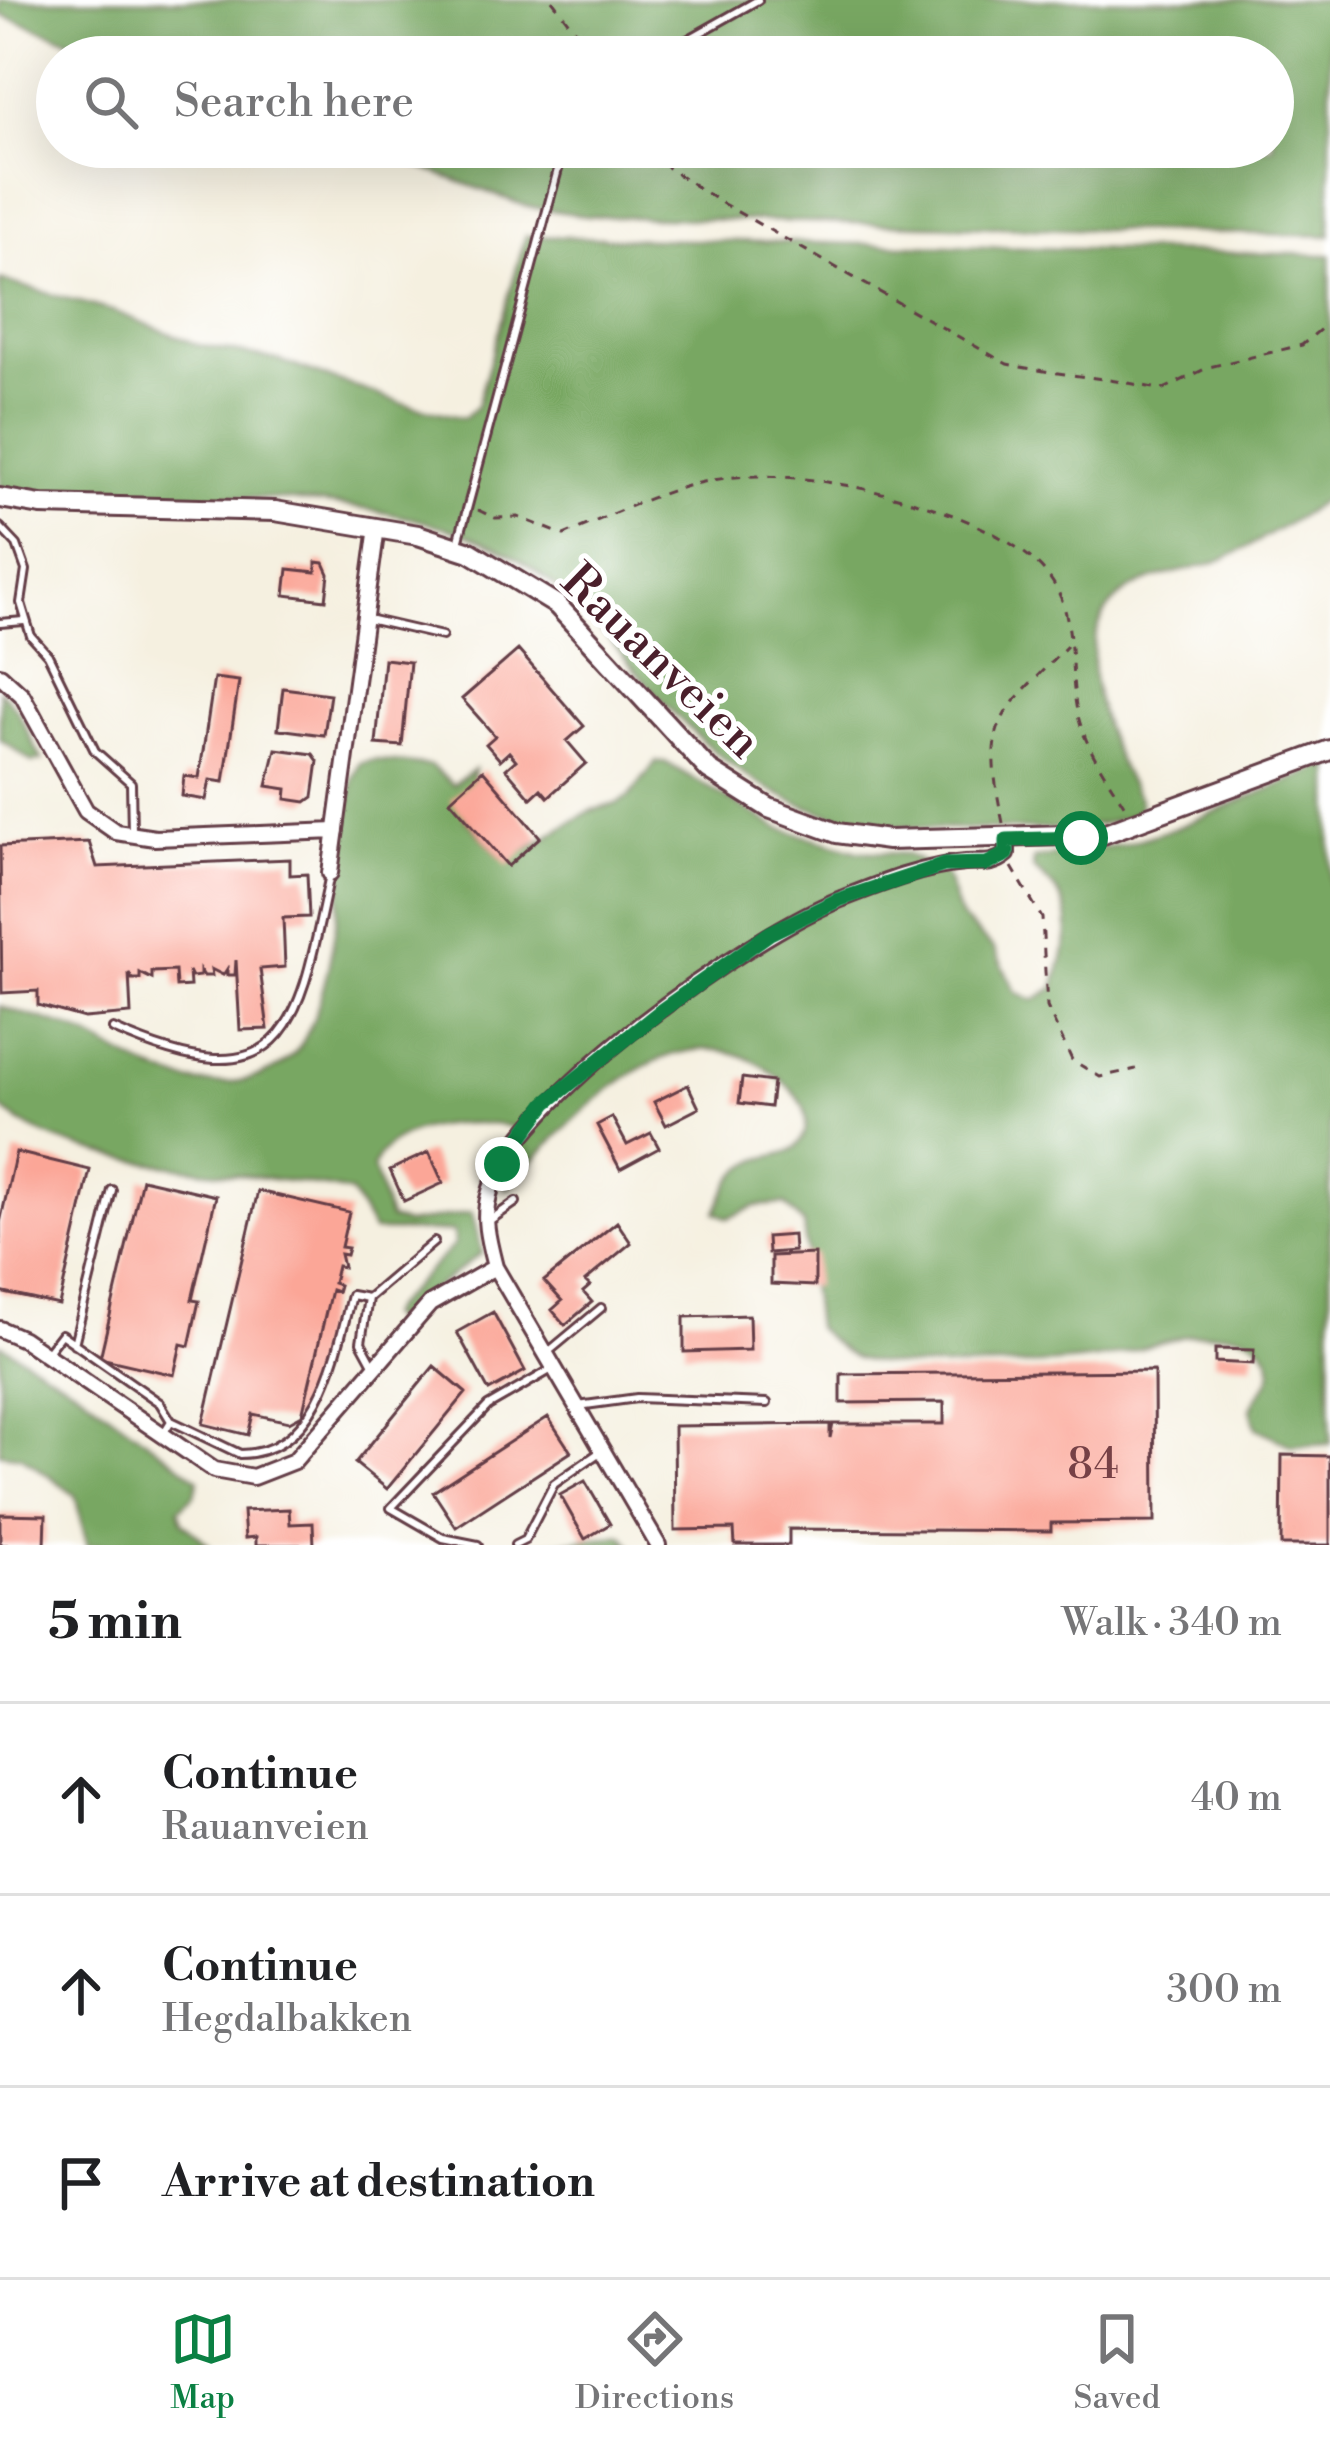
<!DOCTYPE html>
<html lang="en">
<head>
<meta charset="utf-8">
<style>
	body { margin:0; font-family:"Libre Bodoni",serif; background:#f6f6f6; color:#202124 }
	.stop { position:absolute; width:36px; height:36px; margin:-27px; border:9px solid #0b8043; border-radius:50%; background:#fff }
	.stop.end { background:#0b8043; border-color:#fff; box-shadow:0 3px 12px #0008 }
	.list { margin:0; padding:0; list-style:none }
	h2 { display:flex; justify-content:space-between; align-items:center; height:156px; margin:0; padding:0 48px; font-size:51px }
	h2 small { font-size:39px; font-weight:400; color:#757577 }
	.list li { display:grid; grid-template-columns:78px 1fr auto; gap:36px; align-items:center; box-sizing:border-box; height:192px; padding:0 48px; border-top:3px solid #e0e0e0 }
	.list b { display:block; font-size:45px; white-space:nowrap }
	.list p { margin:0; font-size:39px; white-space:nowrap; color:#757577 }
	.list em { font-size:39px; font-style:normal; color:#757577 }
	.icon { flex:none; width:66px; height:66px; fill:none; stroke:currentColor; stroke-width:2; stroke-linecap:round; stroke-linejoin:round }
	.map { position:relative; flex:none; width:1330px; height:1545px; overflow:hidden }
	.search { position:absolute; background:#fff; box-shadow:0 12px 48px #0002; left:36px; right:36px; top:36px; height:132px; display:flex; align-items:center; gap:30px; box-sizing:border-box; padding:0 42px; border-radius:66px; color:#757577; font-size:45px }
	.sheet { height:732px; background:#fff }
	nav { display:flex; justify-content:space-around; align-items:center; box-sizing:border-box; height:168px; border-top:3px solid #e0e0e0; background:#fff; font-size:33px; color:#757577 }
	nav a { display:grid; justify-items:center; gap:6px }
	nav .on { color:#0b8043 }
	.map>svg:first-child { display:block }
	.forest { fill:#78a762; stroke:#616346; stroke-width:3 }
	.building { fill:#fba697 }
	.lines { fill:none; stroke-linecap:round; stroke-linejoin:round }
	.lane-casing { stroke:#643e46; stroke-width:12 }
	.street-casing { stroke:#643e46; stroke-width:20 }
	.secondary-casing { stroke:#643e46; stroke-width:24 }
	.path { stroke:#643e46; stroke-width:3; stroke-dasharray:9 9; stroke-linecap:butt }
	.lane { stroke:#fff; stroke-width:6 }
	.street { stroke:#fff; stroke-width:14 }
	.secondary { stroke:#fff; stroke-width:18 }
	.route { stroke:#0b8043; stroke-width:15 }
	.labels { text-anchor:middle; stroke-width:10; stroke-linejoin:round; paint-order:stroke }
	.number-label { font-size:42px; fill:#764146 }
	.street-label { font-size:48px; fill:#4a1f2b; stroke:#fff }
</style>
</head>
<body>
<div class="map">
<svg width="1330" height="1545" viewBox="0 0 1330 1545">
	<rect width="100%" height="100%" fill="#fff"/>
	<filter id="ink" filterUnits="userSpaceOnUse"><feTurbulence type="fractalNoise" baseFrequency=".00833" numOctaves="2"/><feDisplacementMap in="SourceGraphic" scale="24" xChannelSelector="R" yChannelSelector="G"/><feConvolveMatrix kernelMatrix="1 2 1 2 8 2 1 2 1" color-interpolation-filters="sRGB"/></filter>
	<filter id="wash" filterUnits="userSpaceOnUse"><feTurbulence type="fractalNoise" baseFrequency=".004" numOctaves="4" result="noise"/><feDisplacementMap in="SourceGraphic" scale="48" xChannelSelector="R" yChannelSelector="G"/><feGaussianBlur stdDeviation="2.7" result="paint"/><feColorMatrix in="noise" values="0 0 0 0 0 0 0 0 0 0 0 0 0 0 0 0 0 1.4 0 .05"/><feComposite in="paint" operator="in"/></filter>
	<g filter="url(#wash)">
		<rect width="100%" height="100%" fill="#f5f0e0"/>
		<path class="forest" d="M0,0H1330V236L587,216L526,206L365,147H1273V57H118L0,15Z
			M526,236L1330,255V497C1296,517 1262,542 1226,558C1192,573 1152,572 1122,595C1063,638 1108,753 1140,800L1138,813C1088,834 1028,829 976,829C809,832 737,791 631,665C589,615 541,564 478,539C394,506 290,497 200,496C133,495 66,499 0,488V280L116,312L199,345L278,360L404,404L464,418L477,406Z
			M0,690L17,710L42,760L32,762L0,739Z
			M375,760L431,766L453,785L474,769L465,819L501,857L527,849L590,811L616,804L630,796L656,762H665L778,828L858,851L906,854L946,875L960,917L994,949L1016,992L1034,1000L1054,988C1070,934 1082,906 1033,869L1034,859L1125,844L1176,828L1330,764V1444L1292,1446L1256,1428L1251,1409C1256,1391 1277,1383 1270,1361C1266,1346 1250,1336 1236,1334C1193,1327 1150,1348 1109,1357C1063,1366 890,1375 851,1356C839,1349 826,1336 815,1327L803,1224L785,1204L756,1206L728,1218L716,1212C724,1192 732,1173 753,1162C773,1152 797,1159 805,1132C811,1107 796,1093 779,1078C676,992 572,1121 507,1189C502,1172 523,1154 521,1132L513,1127C472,1120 392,1119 373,1167L389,1219L406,1224L472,1212L482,1253L392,1320L387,1316L393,1307L454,1245L453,1232L373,1231L351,1193C253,1167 74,1174 0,1107V1006C26,1016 54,1020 79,1032C116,1050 146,1073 188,1081C224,1088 275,1080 298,1049C337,994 344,847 353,778L360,763Z
			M0,1344L78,1390L199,1479L195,1494L179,1509L183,1522L209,1545H87L75,1495L21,1456L0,1453Z
			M622,1535L631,1545H535Z"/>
		<g id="blocks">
			<path class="building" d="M316,562L324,563L329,574L326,600L285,595L288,569L316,572Z
				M518,650L584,726L567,741L586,763L548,797L541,789L531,798L506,769L516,760L509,752L500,760L486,744L495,736L462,699Z
				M384,659L410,662L402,746L376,744Z
				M214,678L239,681L224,782L210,780L206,800L182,796L184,776L199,778Z
				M283,688L330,694L324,735L278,729Z
				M276,749L313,754L318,761L313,797L306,802L286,799L287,789L267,786Z
				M483,770L540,837L508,866L450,800Z
				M89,842L97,867L290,859V875L307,874L309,917L283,918L285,967L260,969L268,1029L240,1030L236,960L235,975H227V969L223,975L211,969L212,976H204L200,970V976L192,977L189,971L190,986L176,987L175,971L152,972V979L140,973V979H132L129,973L131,1014L84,1018L38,1005V991L2,993L0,846Z
				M742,1078L773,1082L770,1107L739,1103Z
				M688,1085L699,1108L666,1125L654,1102Z
				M612,1117L627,1145L651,1133L659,1148L620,1169L597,1125Z
				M16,1152L90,1170L59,1305L0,1292V1223Z
				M429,1152L443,1183L404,1201L390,1170Z
				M142,1179L216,1196L192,1300L199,1301L189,1346L181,1344L174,1375L100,1358Z
				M258,1191L349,1212L341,1247L348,1248L346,1255L340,1254L343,1267L337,1266L333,1283L339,1285L337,1292L331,1290L302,1415L289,1422L253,1414L248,1435L203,1424Z
				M617,1222L631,1243L585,1281L590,1286L583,1292L592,1302L565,1325L552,1310L562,1301L544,1281Z
				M793,1235L794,1251L768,1253L767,1237Z
				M815,1254V1286L771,1284V1256Z
				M493,1312L525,1371L489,1391L457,1332Z
				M749,1315L750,1350L684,1352V1317Z
				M1215,1349L1254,1350L1253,1364L1215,1362Z
				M434,1366L466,1393L387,1489L355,1463Z
				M1154,1371L1155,1522L1051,1523V1531L789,1529V1545H735L734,1529L675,1530L674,1426L830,1424V1438L833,1424H944V1402L841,1403V1374Z
				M548,1417L571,1452L456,1527L433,1492Z
				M1282,1455L1330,1456V1545H1281Z
				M585,1481L610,1524L585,1539L560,1495Z
				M289,1509L290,1524L313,1523L314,1545H256V1537L245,1538L243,1511Z
				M0,1514L46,1515L45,1545H0Z"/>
		</g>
	</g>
	<g filter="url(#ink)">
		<use href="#blocks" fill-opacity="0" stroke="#643e46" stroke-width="3"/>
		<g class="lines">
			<defs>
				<path id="lane" d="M657,57L758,0
					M0,527L17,545L26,570L21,603L31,636L48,655L95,751L131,783L132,832
					M458,543L564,147
					M368,619L442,636
					M0,623L24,621
					M113,1029C290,1108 299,1023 330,874
					M489,1221L516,1202
					M368,1298L434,1242
					M74,1344L112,1190
					M47,1352L61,1334L160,1403L171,1421
					M547,1353L601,1308
					M578,1406L637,1398L767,1403
					M163,1434L171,1421L240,1454C318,1454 337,1353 351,1295L368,1298L361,1342L373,1364
					M478,1545L443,1538L391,1508L488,1406L552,1369
					M515,1545L525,1540L554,1484L603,1450"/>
				<path id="street" d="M0,675L22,695L86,811L116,832L155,838L336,831
					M330,873L377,527
					M495,1267C489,1243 482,1219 489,1195C513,1100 751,934 841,899C879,884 924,866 965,863C982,862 993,866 1007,854V840
					M0,1329L23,1339L214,1470L253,1477L294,1461L430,1304L495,1267L658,1545"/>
				<path id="secondary" d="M0,498L41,505L275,511L418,535L470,552L557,605L709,770L769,808L837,833L888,840L1103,834L1330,750"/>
			</defs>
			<use href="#lane" class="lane-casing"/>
			<use href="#street" class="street-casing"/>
			<use href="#secondary" class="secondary-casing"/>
			<path class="path" d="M552,0L595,57
				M652,147L668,168L720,202L1007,364C1059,376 1110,377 1162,390L1209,367L1302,345L1330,321
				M478,510L495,518L518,517L564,535C619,512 675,482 736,477C816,469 1012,511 1055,586C1076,621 1069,672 1077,711C1084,747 1108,778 1126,808
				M1003,823C981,719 997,718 1067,646
				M1012,867L1042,918L1047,1007L1072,1060L1100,1077L1136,1069"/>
			<use href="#lane" class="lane"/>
			<use href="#street" class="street"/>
			<use href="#secondary" class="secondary"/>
		</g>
	</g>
	<g class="lines" filter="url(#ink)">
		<path class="route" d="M502,1164L546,1103L662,1010L770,933L838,900L944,865L987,864L1007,854V840L1081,838"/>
	</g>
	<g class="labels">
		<g class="number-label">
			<text x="1093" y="1478">84</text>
		</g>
		<g class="street-label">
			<text transform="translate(662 660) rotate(44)" y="17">Rauanveien</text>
		</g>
	</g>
</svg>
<div class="stop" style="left:1081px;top:838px"></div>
<div class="stop end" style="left:502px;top:1164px"></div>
<div class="search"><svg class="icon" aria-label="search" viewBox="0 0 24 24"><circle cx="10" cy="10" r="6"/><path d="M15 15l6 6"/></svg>Search here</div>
</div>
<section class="sheet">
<h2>5 min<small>Walk · 340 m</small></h2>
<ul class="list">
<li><svg class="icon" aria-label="ahead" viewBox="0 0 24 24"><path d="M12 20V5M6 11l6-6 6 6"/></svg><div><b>Continue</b><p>Rauanveien</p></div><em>40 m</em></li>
<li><svg class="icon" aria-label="ahead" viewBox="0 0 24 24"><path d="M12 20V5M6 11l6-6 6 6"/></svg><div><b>Continue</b><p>Hegdalbakken</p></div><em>300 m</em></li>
<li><svg class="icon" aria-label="arrive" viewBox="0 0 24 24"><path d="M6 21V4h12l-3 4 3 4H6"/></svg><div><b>Arrive at destination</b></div></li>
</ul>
</section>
<nav>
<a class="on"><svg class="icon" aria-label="map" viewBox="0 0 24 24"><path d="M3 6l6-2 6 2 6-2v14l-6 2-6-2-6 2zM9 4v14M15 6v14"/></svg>Map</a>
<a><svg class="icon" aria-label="directions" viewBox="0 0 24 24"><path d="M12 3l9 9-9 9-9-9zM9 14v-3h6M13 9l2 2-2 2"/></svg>Directions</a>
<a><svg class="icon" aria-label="saved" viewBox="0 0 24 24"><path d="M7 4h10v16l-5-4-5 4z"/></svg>Saved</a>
</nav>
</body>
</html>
